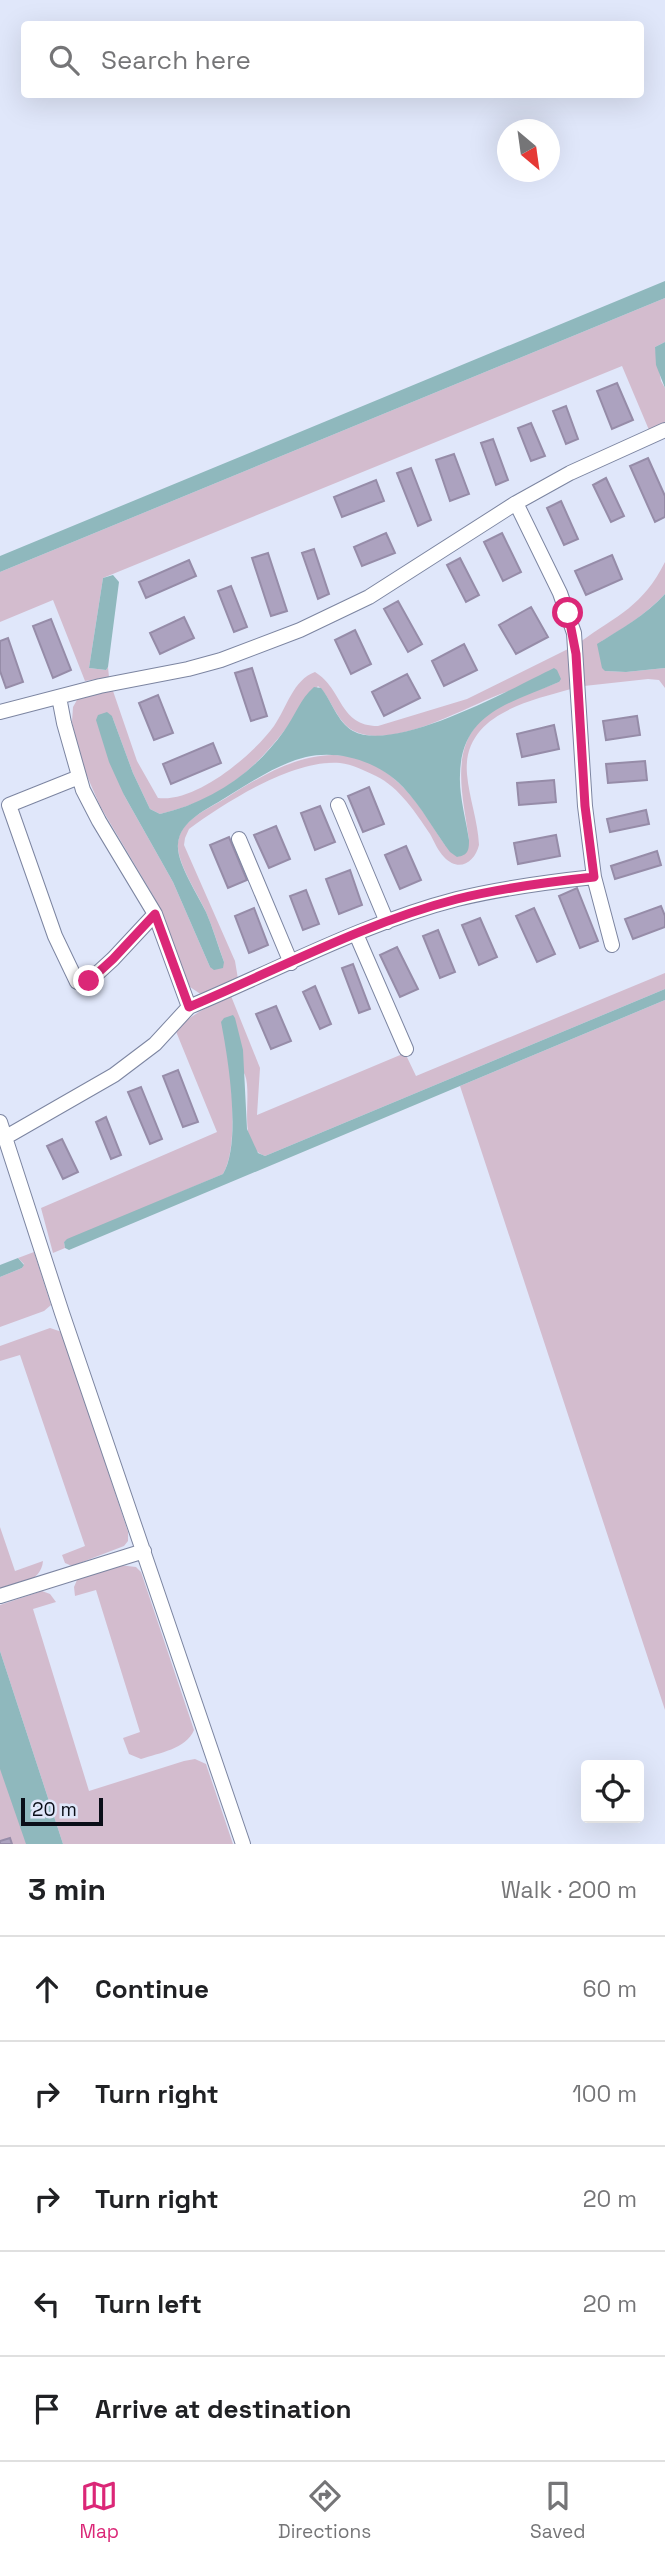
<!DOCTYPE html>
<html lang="en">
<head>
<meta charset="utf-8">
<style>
	body { margin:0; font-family:"Space Grotesk",sans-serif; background:#f6f6f6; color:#202124 }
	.controls { position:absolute; right:21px; bottom:21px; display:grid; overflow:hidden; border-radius:7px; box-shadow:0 7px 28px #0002 }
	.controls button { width:63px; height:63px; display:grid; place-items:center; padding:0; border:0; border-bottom:2px solid #e0e0e0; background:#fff; color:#202124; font:35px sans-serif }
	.compass { position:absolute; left:497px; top:119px; width:63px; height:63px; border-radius:50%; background:#fff; box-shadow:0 7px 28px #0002; rotate:151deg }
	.scale { position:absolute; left:21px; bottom:18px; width:82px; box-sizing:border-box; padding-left:7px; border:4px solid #0a0e18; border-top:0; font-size:19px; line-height:24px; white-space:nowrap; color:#0a0e18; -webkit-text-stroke:5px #e0e7fa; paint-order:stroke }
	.stop { position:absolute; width:21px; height:21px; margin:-16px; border:5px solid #db2777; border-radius:50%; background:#fff }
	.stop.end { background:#db2777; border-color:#fff; box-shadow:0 2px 7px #0008 }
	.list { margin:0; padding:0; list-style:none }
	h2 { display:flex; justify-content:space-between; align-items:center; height:91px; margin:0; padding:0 28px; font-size:30px }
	h2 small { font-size:23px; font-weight:400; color:#757577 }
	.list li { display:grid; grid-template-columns:46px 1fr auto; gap:21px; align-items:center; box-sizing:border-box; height:105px; padding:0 28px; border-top:2px solid #e0e0e0 }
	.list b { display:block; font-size:26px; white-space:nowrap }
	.list em { font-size:23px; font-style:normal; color:#757577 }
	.icon { flex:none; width:38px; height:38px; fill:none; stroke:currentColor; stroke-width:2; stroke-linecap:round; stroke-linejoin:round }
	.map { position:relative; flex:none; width:665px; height:1844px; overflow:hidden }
	.search { position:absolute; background:#fff; box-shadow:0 7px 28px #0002; left:21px; right:21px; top:21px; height:77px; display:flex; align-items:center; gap:18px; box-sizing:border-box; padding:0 24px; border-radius:7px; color:#757577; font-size:26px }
	.sheet { height:616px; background:#fff }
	nav { display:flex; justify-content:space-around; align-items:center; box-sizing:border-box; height:98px; border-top:2px solid #e0e0e0; background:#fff; font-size:19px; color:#757577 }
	nav a { display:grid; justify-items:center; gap:4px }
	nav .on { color:#db2777 }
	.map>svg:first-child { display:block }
	.green { fill:#d3bcce; fill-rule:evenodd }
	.water { fill:#8fb8bd }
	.building { fill:#aca2bf; stroke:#968ca8; stroke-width:2 }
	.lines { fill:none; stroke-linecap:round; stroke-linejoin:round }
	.lane-casing { stroke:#7c85a1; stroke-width:16 }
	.lane { stroke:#fff; stroke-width:14 }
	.route { stroke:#db2777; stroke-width:9 }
</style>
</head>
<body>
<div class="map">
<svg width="665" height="1844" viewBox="0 0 665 1844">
	<rect width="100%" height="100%" fill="#e0e7fa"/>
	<path class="green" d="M665,298V342L655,347L661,381L665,388V425L649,430L622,366L103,578L89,668L106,670L108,667L109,677L85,681L53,600L0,622V572Z
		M665,562V594C646,614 626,627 602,641L605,671L626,672L665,668V688L659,680L648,679L584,686L580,642C618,615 643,606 665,562Z
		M568,649L571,689C528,701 462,715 467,774C469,798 478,821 479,845C475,862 459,873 444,857C438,851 434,841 430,834C416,813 399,787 376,776C365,771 352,764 340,763C293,759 226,802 189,829L185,838L184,845L235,961L238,979L202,995L190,987L154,897L100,806L81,762L72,722L73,707L77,700L86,695L112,688L137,761L158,798C196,803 253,755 274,726C287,707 293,680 315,672C343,689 339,726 378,726L467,699ZM559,682C537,691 513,697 494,710C446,741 463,794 469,840L445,845C431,825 419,802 401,785C344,729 282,762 226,798C208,809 180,820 178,843C176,862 198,894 206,912C213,928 218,945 224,962L210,967L173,882L124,795L112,716L133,773L150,809L160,814C242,795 271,749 318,686C332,698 336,722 354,731C394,751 468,705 506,692C523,686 542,685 559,682Z
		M665,973V989L265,1156C236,1147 253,1096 245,1075C242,1068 233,1060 228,1054C232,1082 238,1150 223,1174L64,1242L65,1248L53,1253L41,1208L217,1132L175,1029C192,1015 210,1005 231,996L260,1068L257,1115L405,1053L416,1076Z
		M665,1000V1710L460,1086Z
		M34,1252L51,1305L44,1311L0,1327V1277L22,1268L24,1264L18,1258Z
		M50,1328L62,1332L128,1532V1541L124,1546L72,1566L65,1563L62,1555L85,1546L20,1355L0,1361V1346Z
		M0,1527L15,1571L43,1561C41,1583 17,1584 0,1589Z
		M119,1565L136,1567L141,1572L194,1730C186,1749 159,1753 141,1759L129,1754L123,1738L140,1732L96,1590L75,1596L74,1587L77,1580Z
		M42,1591L50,1594L56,1602L33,1609L89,1791L184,1761L195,1759L206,1764L233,1844H63L0,1651V1605Z
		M0,1737L37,1844H0Z"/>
	<path class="water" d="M665,281V298L0,572V556Z
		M665,342V388L656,365L655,347Z
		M113,575L119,582L108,667L106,670L89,668L103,578Z
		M665,594V668L626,672L605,671L602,668L597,644C622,628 645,616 665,594Z
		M554,668L557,670L561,679L559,682C511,703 461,712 460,775C459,796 466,819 469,840C469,851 468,855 457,857L450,852C434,831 422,807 403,787C379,762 340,749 306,757C277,764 250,783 225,798C208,809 180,820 178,844C176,862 198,895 206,912C213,928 218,946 224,962L223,968L214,970L210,967L173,882L124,795L109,762L96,720L98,715L107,712L112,716L133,773L150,809L160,814C211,802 254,773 284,731C295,716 300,699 314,687L321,688C332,701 337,722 353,731C395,754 513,688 554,668Z
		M665,989V1000L69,1250L65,1248L64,1242L67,1239L223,1174C242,1143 228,1057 221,1022L224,1018L233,1015L235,1018L243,1050L247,1129L258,1153L265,1156Z
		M18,1258L24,1265L22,1268L0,1277V1265Z
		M0,1651L63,1844H26L0,1769Z"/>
	<path class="building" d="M617,383L633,420L612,429L597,391Z
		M566,406L578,439L566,444L553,411Z
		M531,423L545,456L531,461L518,428Z
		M493,439L508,480L496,485L481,443Z
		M454,454L469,494L450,501L436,460Z
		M648,458L665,496V517L655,522L630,466Z
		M411,468L431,520L418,526L397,473Z
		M606,478L624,516L611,522L593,485Z
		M376,480L384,501L342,517L334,497Z
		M561,501L578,539L564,545L547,508Z
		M386,533L395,553L362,566L354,547Z
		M502,533L521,572L503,581L484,542Z
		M314,549L329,594L318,599L302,553Z
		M268,553L287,611L271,616L252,558Z
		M612,555L622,579L586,595L575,571Z
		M460,558L479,595L466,602L447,565Z
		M189,560L196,576L146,598L139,582Z
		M231,586L247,627L234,632L218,591Z
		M398,601L422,644L408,652L384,609Z
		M531,607L548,637L516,654L499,625Z
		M184,617L194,638L160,654L150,633Z
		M51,619L71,670L53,678L33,626Z
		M355,630L371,664L351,674L335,640Z
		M8,638L23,682L6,688L0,671V641Z
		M464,644L477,670L444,686L432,661Z
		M252,668L267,716L251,721L235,673Z
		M407,674L420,698L384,716L372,692Z
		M158,695L173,733L154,740L139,703Z
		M637,716L640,735L606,740L603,721Z
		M554,725L559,749L522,757L517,734Z
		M213,743L221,763L171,784L163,764Z
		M645,761L647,780L608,783L606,764Z
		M554,780L556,802L519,805L517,783Z
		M369,787L384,824L363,832L348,796Z
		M320,806L335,842L315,850L301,813Z
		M646,810L649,824L610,832L607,819Z
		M276,826L290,859L269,868L254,835Z
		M556,835L560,856L518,864L514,843Z
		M229,837L247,880L228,888L210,845Z
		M406,846L421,880L400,889L385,855Z
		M657,851L661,865L615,879L611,866Z
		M350,870L362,905L339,914L326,879Z
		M577,888L598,941L580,948L559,896Z
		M306,890L319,924L303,930L290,896Z
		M661,906L665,916V927L633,939L625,919Z
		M254,908L268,945L249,953L235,916Z
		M534,908L555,954L537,962L516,916Z
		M480,918L497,957L479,965L462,925Z
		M438,930L455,972L440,978L423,936Z
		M397,947L418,989L400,997L380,955Z
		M353,964L370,1009L359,1013L342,968Z
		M315,986L331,1024L320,1029L303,992Z
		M276,1006L291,1041L271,1049L256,1014Z
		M178,1070L198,1122L183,1127L163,1076Z
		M141,1087L162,1139L150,1144L128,1092Z
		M106,1117L121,1155L111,1159L96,1122Z
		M62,1139L78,1172L63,1179L47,1146Z
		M10,1838L12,1844H0V1841Z"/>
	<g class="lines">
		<defs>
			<path id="lane" d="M516,503L560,593L574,633L585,806L594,877L612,945
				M0,712L100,686L188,669L221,660L300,630L369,597L516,503L570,473L665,430
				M79,777L9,805L55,936L77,982L85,984L89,981L113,959L155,914
				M338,805L387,922
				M239,839L291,963
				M356,934L406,1049
				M189,1007C277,970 364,923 457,899C502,888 547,882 594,877
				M0,1122L62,1313L243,1844
				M6,1137L114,1075L155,1044L189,1007L155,914L99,821L83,790L64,723L59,697
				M0,1596L144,1551"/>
		</defs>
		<use href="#lane" class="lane-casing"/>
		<use href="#lane" class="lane"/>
	</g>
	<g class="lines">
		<path class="route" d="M89,981L113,959L155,914L189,1007C277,970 364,923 457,899C502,888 547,882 594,877L585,806L576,654L568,613"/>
	</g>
</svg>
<div class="controls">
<button><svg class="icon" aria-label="locate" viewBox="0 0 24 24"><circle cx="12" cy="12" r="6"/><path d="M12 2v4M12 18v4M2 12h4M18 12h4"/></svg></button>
</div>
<svg class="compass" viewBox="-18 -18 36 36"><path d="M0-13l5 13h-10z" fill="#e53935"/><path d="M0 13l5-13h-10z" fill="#757577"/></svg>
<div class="scale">20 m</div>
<div class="stop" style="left:568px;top:613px"></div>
<div class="stop end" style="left:89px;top:981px"></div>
<div class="search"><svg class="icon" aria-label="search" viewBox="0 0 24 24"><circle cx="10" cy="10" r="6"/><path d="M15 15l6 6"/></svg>Search here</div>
</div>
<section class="sheet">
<h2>3 min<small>Walk · 200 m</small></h2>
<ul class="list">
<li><svg class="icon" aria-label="ahead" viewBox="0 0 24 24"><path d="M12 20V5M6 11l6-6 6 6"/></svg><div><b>Continue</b></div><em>60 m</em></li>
<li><svg class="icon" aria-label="right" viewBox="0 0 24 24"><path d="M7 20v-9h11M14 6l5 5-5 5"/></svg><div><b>Turn right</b></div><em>100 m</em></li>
<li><svg class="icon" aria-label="right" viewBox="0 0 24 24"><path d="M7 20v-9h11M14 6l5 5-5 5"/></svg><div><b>Turn right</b></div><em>20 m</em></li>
<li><svg class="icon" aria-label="left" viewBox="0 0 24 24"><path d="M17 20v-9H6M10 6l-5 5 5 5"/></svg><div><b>Turn left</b></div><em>20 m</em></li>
<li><svg class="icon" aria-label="arrive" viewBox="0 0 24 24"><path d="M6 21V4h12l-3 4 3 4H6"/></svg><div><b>Arrive at destination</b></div></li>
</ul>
</section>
<nav>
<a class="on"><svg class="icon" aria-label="map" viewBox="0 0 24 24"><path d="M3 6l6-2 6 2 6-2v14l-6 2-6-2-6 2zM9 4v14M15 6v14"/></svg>Map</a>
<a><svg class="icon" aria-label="directions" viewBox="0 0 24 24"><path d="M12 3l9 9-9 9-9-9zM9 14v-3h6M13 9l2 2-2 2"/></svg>Directions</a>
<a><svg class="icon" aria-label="saved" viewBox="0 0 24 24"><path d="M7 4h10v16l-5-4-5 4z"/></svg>Saved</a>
</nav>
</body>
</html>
